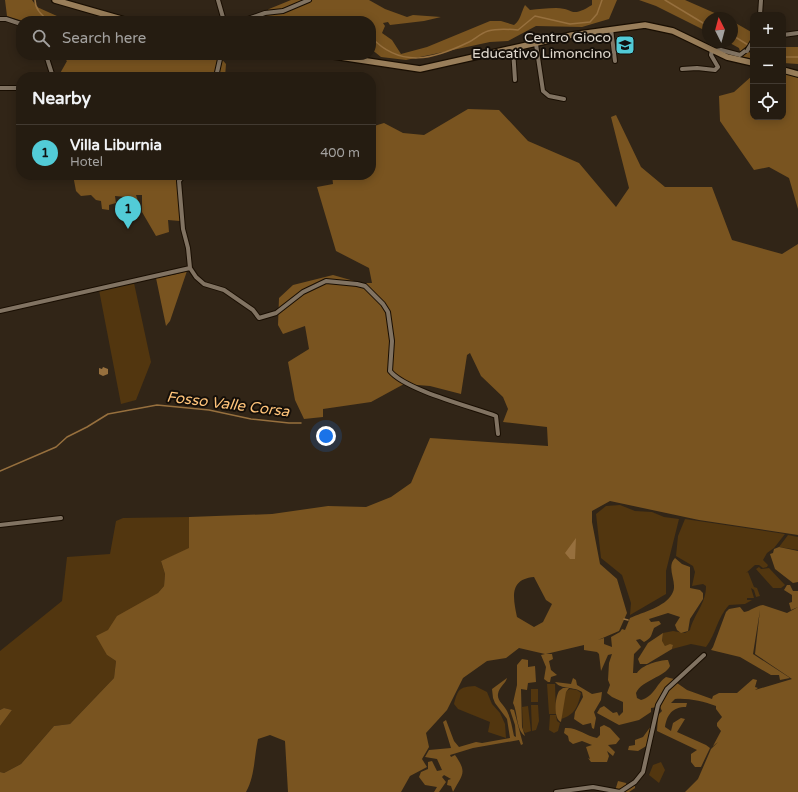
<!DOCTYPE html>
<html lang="en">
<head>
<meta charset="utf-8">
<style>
	body { margin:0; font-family:"Varela Round",sans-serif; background:#2d251a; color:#f1f3f6 }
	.controls { position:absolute; right:12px; top:12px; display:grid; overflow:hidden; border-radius:8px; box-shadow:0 2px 10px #0003 }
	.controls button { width:36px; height:36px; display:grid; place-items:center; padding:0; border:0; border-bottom:1px solid #423a31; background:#251c11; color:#f1f3f6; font:20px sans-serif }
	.compass { position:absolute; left:702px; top:12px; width:36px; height:36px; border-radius:50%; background:#251c11; box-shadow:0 2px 10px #0003; rotate:354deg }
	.you { position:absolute; left:326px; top:436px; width:14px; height:14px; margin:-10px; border:3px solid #fff; border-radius:50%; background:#1a73e8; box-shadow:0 0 0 6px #1a73e833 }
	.badge { display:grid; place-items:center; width:26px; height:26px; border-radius:50%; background:#52cbd7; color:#111; font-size:13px; font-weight:700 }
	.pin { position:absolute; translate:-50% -33px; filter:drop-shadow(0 1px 2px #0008) }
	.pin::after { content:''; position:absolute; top:21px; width:14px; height:12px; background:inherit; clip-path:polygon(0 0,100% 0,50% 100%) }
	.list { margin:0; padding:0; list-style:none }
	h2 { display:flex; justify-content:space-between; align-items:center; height:52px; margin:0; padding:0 16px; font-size:17px }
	h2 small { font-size:13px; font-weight:400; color:#a3a19f }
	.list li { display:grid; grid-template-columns:26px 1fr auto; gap:12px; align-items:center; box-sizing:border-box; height:56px; padding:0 16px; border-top:1px solid #423a31 }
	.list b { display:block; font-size:15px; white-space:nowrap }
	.list p { margin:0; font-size:13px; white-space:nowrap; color:#a3a19f }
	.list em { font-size:13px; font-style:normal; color:#a3a19f }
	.icon { flex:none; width:22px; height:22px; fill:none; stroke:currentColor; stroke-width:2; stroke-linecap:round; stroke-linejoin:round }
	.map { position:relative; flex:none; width:798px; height:792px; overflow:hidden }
	.search { position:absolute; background:#251c11; box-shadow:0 2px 10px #0003; left:16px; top:16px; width:360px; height:44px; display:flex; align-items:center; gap:10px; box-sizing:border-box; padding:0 14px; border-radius:16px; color:#a3a19f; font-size:15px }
	.panel { position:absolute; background:#251c11; box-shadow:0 2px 10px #0003; left:16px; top:72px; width:360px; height:108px; border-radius:16px }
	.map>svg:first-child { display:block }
	.green { fill:#52360f }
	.forest { fill:#795420; fill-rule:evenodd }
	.water { fill:#97703e }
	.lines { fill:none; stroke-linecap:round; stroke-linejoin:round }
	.stream { stroke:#97703e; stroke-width:1.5 }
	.minor-casing { stroke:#190e02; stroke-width:6 }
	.secondary-casing { stroke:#190e02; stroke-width:8 }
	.minor { stroke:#817362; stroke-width:4 }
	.secondary { stroke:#997e5a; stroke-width:5.5 }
	.minor-bridge-casing { stroke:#190e02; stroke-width:6; stroke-linecap:butt }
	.minor-bridge { stroke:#817362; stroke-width:4 }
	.labels { text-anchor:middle; stroke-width:4; stroke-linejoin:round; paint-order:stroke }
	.poi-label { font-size:14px; fill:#e0d9cf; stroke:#150f09; text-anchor:end }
	.water-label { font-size:15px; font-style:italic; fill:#ffc47a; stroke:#150f09 }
</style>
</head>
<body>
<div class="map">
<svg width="798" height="792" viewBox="0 0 798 792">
	<rect width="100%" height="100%" fill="#312517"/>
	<path class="green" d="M134,283L151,362L136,400L121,404L99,290Z
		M620,505L635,511L652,512L664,517L679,519L666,571V594L630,615L631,603L622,575L601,558L596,514L606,506Z
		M189,517V549L161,561L165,574L164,586L107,655L116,661L114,678L70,724L54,726L21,764L4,773L0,772V726L12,710L4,708L0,710V651L62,601L67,557L110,554L116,521L123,518Z
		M685,519L785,534L774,548L767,553L763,560L768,565L767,567L763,568L759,565H755L746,573L748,572L754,587L757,588L760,596L756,597L754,590L751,588L754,598H747V600H752L745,604L729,605C717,618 716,634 706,647L691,644L672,649L673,645L665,646L662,642L663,633L673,631L685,633L690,630C694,614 706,604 706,586L703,584L692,586L695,572L693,566L676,556L678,536Z
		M788,535L798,537V550L779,547Z
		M759,567L761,569L769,568L785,585L781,588H773L756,569Z
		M547,684H555L556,714H549Z
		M475,686L487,692L492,704L500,713L505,724L506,738L488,732L490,722L458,709L454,704C458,689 459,687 475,686Z
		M531,689H538V702H531Z
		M570,689L577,690L581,693C578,706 575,715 561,719L565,692Z
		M531,705H538L539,721L536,730L532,731Z
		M528,706L531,731L525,733L523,730L522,707Z
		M550,715H556L557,721L560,723L558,731L554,733L549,730Z
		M661,762L665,770L659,783L649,775L653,765Z"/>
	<path class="forest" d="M5,0H32L37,7L68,21H23L7,16Z
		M291,0H369L385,9L407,17L413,15L441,17L424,21L390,25L388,22L383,23L385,26L382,33L392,40L401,54L427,47L490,21H501L514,25C521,20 521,12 525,5L530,10C538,9 547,8 556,8C575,8 569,19 592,5V0H617L609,19L582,27L536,26L508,41L490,42L406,60L381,57L371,49V21H250L259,18L269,9Z
		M639,0H685L726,18H708V32L656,6Z
		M732,21L753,33V59L742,58L739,48L728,42H732Z
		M783,47H798V64L783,63Z
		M61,55H218L226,64L225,77H58L67,61Z
		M783,74L798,76V209L789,178L769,167L754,170L720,121L719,96L734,92L753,75V117H783Z
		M468,109L499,110L528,141L579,163L616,207L629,188L611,117L616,115L641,167L665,187H712L732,240L782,254L798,244V535L699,520L610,501L592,511V522L600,564L617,579L627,613L619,631L598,640L604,638V644L612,647L611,637L620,632L622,629L625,630L630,618C643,612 665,607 672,594C679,583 665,568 675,558L682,564L690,567V588L700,590L703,593V599L690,619L688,631L681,633L677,630L675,625L680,617L668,613L649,619L651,622L659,621L661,624L654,628C651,635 652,638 644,642L640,639L636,640L641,647L634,654L633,673H637C642,665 659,660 668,660L670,666C665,677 642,680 636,693L637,698L641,700C655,696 655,685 666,677L674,679L668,685L657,707L651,708V712L639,720L619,725L597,713L600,708L604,706L613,713L617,712L619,716L623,712V702L612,697L607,693L610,685L608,680L609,663L612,654L608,655L601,671L599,654L597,652L584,650V645L546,654H552L553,659L549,661L551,670L557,675L551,677L550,682H548L544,679L546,667L541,655L545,654L519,648L506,658L487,661L463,678L447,710L426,733L429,747L422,759L427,767L410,776L401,792H288L285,741L270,735L258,739C254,757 255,776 246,792H0V772L4,773L21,764L54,726L70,724L114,678L116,661L107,655L96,636L108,630L117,616L158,593L164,586L165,574L161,561L189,548V517L272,514L328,506L366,507L391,497L411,483L430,438L548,446L547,427L503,422L508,409L503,397L481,376L470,353L467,355L461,394L430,386L404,384L371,402L323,409V417L304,419L295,400L288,362L309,349L305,326L283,334L278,325L279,298L293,285L333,275L361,283H372L369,268L336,251L317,187L333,184L332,175H371V127L384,123L403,133L424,135ZM534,577L546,600L552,604L543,622L534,627L517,617C513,598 509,579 534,577Z
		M73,175H181L179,182L180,221L168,220L169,232L156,236L142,212V195H136L138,201L128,205H124L122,199L125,197L115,196L116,203L109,205V210L102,209L101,201L96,200L91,195L81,196L76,191Z
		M187,271L170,321L166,326L156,278C167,275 176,275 187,271Z
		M779,547L798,551V582L793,583L775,569L770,554L773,553L774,549Z
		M787,585H790L793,591H798V607L791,610L789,603L792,602V595L784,590Z
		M763,605L787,613L798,607V792H685L698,779L711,749L718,742L713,746L721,731L717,726V723L722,717L716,709V706C703,701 688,698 675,699L671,703H687L686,707C672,707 667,715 665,727L671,731L673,723L681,718L685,719L677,732L706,745L710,748L701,767H695L691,762V754L697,750L657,731L658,715L662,711L660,707C664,698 668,688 677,683L687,690L712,699L713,696L719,693H737L753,679L757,680L755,687L758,688L755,690L792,679L755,654L760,610L753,654L790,678L780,680L779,675H771L740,657L711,650L713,647L726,612L729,609L740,607L744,612C751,611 755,606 763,605Z
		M663,633L662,641L665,646L670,644L673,645L672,649L647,664H640L638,659L648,643Z
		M522,659L528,660V667L535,666L536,682L528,683L527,690L521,689L522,727L525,736C516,730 518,713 513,703L517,685V665Z
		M507,678C506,683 499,687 498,694C497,701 504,705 507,711C511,719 512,727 514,736L516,737L515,725L510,710L511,709L514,710L523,744L521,745L519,740L473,748L450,755L451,757L455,755C468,773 462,775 453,792L451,786L447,785L448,780L451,779L444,775L442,777L446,782L439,792H434L437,787L425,785L419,777L421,772L428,769V762L432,761L437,771L442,770L437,759L425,757L429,750L451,748L443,722L446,720L454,741L459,747L476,742L482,743L510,738L507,719L495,703L493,698L492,689Z
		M573,678L576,680L577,685L592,694L602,692L601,700L594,712L596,718L594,729L592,728L591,723L583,725L574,719L575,712L583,697L582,692C574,686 561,690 555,682L571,684Z
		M563,688H569L566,692L561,722C553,718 555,698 559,691Z
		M4,708L12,710L0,726V710Z
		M604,725L610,728L620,739L616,744L608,745L615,752L613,756L607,751L609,756L607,762H591L588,758L590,759L586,747L592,745L582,741L573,744L569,741L568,736L564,733L565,728C577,727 586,736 597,738L600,735V727Z
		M651,726L648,745L638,751L628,750L629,746L635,745V740L643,737Z
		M618,781L626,783L627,786H635V788L629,792H609L615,791Z"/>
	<path class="water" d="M103,367L108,369V374L103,376L99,374V368L102,369Z
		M576,538L575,559H570L565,553Z"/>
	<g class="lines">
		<path class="stream" d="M35,0C35,10 42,16 50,21
			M665,0L708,26
			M316,21L338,17L351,21
			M732,35L753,48
			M371,37C401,69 434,59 469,42C475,39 481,33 488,31C498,28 508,29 518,30L535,16L570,24L590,22L597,14L602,0
			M783,57H798
			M0,471L56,447L67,437L87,427L108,414L157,405L209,410L251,419L289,423H301
			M624,619L628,620"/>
		<defs>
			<path id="minor" d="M218,0L224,21
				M760,15L761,0
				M0,19H6L21,24
				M242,21L265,13L283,11L309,0
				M611,29L615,61
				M783,35L798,33
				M536,44L543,91L549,96L564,99
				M513,49L515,80
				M715,51L721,50L740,55L749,48
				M46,55L53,77
				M682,69L697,68L715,70L718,67L711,55L712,50
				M216,77L220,59L223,55
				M0,88H21
				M184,175L179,181L183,229L188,248L190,268L196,277L204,284L224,290L253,310L259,318L276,313L303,292L326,281L357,284L365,286L383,304L388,312L392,341L390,371C405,390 472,407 496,416L498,434
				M0,311L190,268
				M0,525L61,518
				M556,792L593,787L620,792L635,782L643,772L658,705L667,689L704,655"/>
			<path id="secondary" d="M55,0L128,21
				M327,55L420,69L572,35L645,25L673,31L727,57L753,63
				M783,70L798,74"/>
		</defs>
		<use href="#minor" class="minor-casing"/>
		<use href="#secondary" class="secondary-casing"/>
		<use href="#minor" class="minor"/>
		<use href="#secondary" class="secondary"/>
		<defs>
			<path id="minor-bridge" d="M747,51L753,41"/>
		</defs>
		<use href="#minor-bridge" class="minor-bridge-casing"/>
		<use href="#minor-bridge" class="minor-bridge"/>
	</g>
	<defs>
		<symbol id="school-square" viewBox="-11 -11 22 22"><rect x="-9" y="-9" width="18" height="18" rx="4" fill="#52cbd7" stroke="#150f09"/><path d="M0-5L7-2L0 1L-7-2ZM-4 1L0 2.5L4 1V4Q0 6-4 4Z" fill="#111"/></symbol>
	</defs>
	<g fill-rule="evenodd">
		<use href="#school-square" x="614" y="34" width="22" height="22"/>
	</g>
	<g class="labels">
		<g class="poi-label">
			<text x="611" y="42">Centro Gioco<tspan x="611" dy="16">Educativo Limoncino</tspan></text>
		</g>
		<g class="water-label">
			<text transform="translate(228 404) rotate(7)" y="5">Fosso Valle Corsa</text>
		</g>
	</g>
</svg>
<div class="controls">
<button>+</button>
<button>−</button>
<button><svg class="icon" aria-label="locate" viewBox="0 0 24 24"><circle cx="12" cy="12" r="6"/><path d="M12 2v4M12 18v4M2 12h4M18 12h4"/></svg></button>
</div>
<svg class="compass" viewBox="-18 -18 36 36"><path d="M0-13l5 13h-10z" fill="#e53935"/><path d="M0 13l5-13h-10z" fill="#a3a19f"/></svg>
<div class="you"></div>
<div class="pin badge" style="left:128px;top:229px">1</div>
<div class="search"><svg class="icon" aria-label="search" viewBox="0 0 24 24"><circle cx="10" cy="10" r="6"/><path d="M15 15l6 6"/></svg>Search here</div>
<section class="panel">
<h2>Nearby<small></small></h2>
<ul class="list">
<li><span class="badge">1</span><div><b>Villa Liburnia</b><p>Hotel</p></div><em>400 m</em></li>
</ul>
</section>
</div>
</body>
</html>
